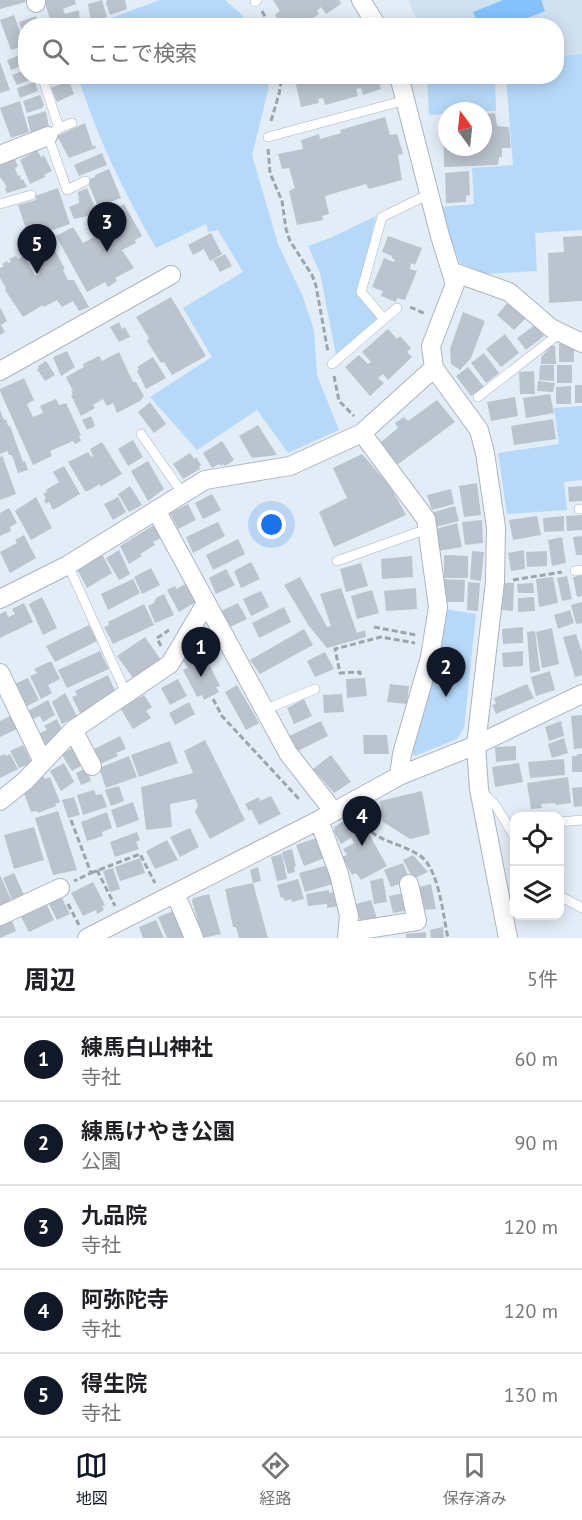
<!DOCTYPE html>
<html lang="ja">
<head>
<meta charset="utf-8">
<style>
	body { margin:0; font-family:"PT Sans","Noto Sans JP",sans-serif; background:#f6f6f6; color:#202124 }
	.controls { position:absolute; right:18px; bottom:18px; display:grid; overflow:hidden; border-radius:12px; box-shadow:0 3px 15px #0003 }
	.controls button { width:54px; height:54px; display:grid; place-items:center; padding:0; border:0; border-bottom:2px solid #e0e0e0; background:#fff; color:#202124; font:30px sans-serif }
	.compass { position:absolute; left:438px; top:102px; width:54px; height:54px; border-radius:50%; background:#fff; box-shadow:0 3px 15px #0003; rotate:345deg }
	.you { position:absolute; left:272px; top:525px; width:21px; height:21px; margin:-15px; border:4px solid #fff; border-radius:50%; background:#1a73e8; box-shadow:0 0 0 9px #1a73e833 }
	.badge { display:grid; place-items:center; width:39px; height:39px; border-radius:50%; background:#111827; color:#fff; font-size:20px; font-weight:700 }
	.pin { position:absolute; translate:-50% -50px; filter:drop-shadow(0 2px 3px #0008) }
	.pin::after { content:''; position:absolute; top:32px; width:21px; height:18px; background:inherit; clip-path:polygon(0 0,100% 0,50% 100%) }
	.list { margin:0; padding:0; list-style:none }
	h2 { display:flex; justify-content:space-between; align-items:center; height:78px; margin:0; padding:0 24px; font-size:26px }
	h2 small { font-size:20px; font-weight:400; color:#757577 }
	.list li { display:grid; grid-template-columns:39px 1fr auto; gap:18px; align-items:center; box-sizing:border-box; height:84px; padding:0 24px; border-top:2px solid #e0e0e0 }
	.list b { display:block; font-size:22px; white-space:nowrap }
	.list p { margin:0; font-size:20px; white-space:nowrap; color:#757577 }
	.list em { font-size:20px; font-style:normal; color:#757577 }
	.icon { flex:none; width:33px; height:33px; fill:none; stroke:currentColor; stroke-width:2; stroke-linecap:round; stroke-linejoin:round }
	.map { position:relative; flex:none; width:582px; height:938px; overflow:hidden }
	.search { position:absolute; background:#fff; box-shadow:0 3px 15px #0003; left:18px; right:18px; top:18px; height:66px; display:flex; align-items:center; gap:15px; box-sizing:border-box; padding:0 21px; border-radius:24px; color:#757577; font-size:22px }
	.sheet { height:498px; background:#fff }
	nav { display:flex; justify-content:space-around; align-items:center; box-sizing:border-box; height:84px; border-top:2px solid #e0e0e0; background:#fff; font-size:16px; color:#757577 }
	nav a { display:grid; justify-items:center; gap:3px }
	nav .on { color:#111827 }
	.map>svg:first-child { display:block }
	.built { fill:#d1e1f0 }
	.green { fill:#b7d9f9 }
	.water { fill:#84c3fd }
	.building { fill:#bbc4ce }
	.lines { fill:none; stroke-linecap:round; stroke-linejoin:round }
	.service-casing { stroke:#abb5be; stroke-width:10 }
	.minor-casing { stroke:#abb5be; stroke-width:20 }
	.path { stroke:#9ca4ac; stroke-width:3; stroke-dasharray:6 3; stroke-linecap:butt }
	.service { stroke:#fff; stroke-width:9 }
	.minor { stroke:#fff; stroke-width:18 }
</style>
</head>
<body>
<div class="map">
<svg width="582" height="938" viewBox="0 0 582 938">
	<rect width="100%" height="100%" fill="#e3edf7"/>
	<path class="built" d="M408,0H582V54L557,56L556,26L419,25Z"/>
	<path class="green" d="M160,0H225L241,14L249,25H92Z
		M582,54V230L535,233L537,271L486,274L460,263L448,235L442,207L474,204L472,168L513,165L506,77L556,76L557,56Z
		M78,77H269L268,91L252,155L278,244L303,297L314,330L317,375L339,430L288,453L257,410L197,450L150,397L212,357L183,308L243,272L218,230L208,232L206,224L156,248C124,193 97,137 78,77Z
		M427,77H495L496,111H447V114L429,115Z
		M376,216L358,293L379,320L336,355L320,273L308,246L330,238Z
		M582,406V480L564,482L567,510L507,514L498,453L559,444L554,408Z
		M444,609L476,614L464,728L457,739L415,756L411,752Z"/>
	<path class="water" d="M503,0H541L545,11L510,25H479L473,12Z"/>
	<path class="building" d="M0,0H25L26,2L0,9Z
		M44,0H75L76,4L63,9L65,14L79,10L80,26H52Z
		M102,0L107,17L91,22L88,4Z
		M107,0H125L127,9L110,15L106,3Z
		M273,0H339L341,4L326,14L321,7L317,11L319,14L301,26H282L275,15L280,11Z
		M14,15L25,45L11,50L0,20Z
		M36,16L39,25L46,22L47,26H26L25,40L19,22Z
		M26,53V64L11,70L7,60Z
		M0,62L10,90L0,93Z
		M26,70V76L37,77L17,85L12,75Z
		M294,76H312L313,78H316L317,81H319L317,76H381L383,82H379L381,89L363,95L361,88L356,89L358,96L325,105L323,98L318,99L319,103L301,107Z
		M69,81L74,94L57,102L51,88Z
		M35,82L38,91L20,98L17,88Z
		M40,95L44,105L42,108L27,113L23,101Z
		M20,101L29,132L11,138L0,108Z
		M46,111L49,127L31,133L27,117Z
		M495,113L497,126L509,127L511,148H502V157H499L498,165L444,167L443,116L447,115V147H483V114Z
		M385,117L390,135L397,134L403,154L398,155L402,180L369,189L366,184L325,196L329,214L322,216L323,220L297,225L289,191L295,188L289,168L282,169L278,154L303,149L301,140L319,134L320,139L341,133L340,130Z
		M85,123L93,147L95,145L96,148L69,158L57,136Z
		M37,150L41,157L44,155L52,171L44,175L45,177L30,184L20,160Z
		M102,153L107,165L79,176L74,165Z
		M14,157L18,166L15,168L18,176L20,175L21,180L23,179L27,187L7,193L5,188L7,187L0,177V163Z
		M109,169L121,198L98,207L87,180L95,177V175Z
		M469,171L470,195L466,196V202L446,203L445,173Z
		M58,188L70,224L29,238L18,205L36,200L35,196Z
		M87,188L96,210L89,213L88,216L74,219L69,207L79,203L78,192Z
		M124,204L142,236L135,240L136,243L122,250L134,268L115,278L117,281L108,287L105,282L87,292L56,236L73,227L83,243L103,232L96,220Z
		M211,233L222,254L210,261L204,249L193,255L188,245Z
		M388,236L422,248L415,265L411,263L410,269L417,271L405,300L397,298L396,302L381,296L383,291L372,287L384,258L394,262L395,260L392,258V256L382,252Z
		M582,236V301L549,303L548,253L564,252L563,237Z
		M51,243L65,269L63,270L68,280H74L89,307L79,311L73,301L62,307L57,300L44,307L43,305L23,317L5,290L6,288L0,278V268L4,266L2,264L7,261L8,263L11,262L9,259L16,256L18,259L24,256L35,276L39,274L28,255Z
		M225,254L232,266L220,272L213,260Z
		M171,297L206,356L172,375L164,362L161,363L147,341L149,338L136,317Z
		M509,301L527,317L514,330L497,315Z
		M0,307L7,321L1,325L5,332L0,335Z
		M463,312L485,321L471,358L460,370L451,364L450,349Z
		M119,322L122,329L125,327L130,337L119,342L110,327Z
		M535,325L544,336L526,350L517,338Z
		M388,329L397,339L400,336L411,348L407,352L412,357L388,380L383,374L378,378L384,383L370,396L345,367L359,355L368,364L371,362L362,352Z
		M505,334L519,353L501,367L486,349Z
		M559,344H574V362H559Z
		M551,346H555L556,364H541V357Z
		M67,351L75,367L61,376L53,357Z
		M119,352L133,382H136L144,396L140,401L117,413L113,403L107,406L103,399L93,405L95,408L81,416L71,395L73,394L71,391H73L66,377L84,367L83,364L99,356L102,361Z
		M484,353L499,373L486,383L471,363Z
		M153,357L166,378L146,389L137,371L139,369L137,367Z
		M46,361L55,375L45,381L37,369L39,368L38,366Z
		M540,365H554V381L539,380Z
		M557,365H572V383H557Z
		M468,367L484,387L471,396L456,376Z
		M534,371L535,394H520L519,372Z
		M24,378L34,400L27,404L33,417L43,413L40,406L56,399L59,405L66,403L81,435L79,436L81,441L75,444L73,441L50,451L52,456L33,465L0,391V389Z
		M538,381L555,383L553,392L537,391Z
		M575,385H582V403H575Z
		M571,386V404H556V387Z
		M550,394L554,413L526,418L523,398Z
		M515,397L518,416L491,421L487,402Z
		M437,400L455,422L397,465L381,442L398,428L395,423L404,417L408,421Z
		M150,402L166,424L154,433L138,412Z
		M0,410L4,420L6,419L8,426H10L23,462L25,461L28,470L18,473L12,455H9L8,451L0,454Z
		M91,416L95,426L87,430L82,420Z
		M553,419L556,439L514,445L511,426Z
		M258,425L277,455L252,458L239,436Z
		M133,440L143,457L128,466L118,449Z
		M222,441L234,460L225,466L223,464L221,466L219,464L212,468L203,453Z
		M102,442L122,474L100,487V484L88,491H85L68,462L88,452L91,457L93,456L90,449Z
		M190,453L194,459L196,457L201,465L199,467L200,469L183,479L173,464Z
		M362,454L390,486L406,515L334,547L319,512L347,498L333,468Z
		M2,455L16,494L0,500V458Z
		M148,461L164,489L148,501L131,471Z
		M64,466L80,494L53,510L49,502L46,504L44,500L46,498L43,494L47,492L46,490L59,482L53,472Z
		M477,483L481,515L464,517L459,486Z
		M130,486L142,505L129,512L118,494Z
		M582,486V501L569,502L568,487Z
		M451,489L454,504L432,510L427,495Z
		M212,494L221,510L203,519L195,503Z
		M36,497L52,528L31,540L15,511Z
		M118,497L126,512L113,520L104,504Z
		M188,504L196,520L178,529L170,513Z
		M455,506L459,521L436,527L431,513Z
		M9,508L17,523L10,527L11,531L0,536V513Z
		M582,515V530L567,531L566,516Z
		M537,516L541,535L513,540L509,520Z
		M564,516V531L544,532L543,518Z
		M482,520L483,543L465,545L462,522Z
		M218,522L225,536L193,553L186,537Z
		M457,523L462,547L438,551L436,529Z
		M154,525L161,538L153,542L155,545L140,554L142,556L129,564L120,546Z
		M24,535L36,558L10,573L0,552L17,543L15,540Z
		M582,536V555H576L573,537Z
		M562,537L566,563L552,566L548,540Z
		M238,539L245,554L213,570L206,555Z
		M119,550L130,574L119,580L106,558Z
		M524,550L525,569L511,571L508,553Z
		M472,551L484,552L481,581L470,579Z
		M547,551V566L527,567L526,552Z
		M102,554L112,573L87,588L77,569Z
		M444,555L468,556V578H444Z
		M412,556L413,577L382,579L381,559Z
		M251,562L260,579L241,588L234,571Z
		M361,563L368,586L346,592L340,569Z
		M151,568L160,585L142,594L134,577Z
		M226,569L235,585L216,594L209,578Z
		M582,575V596L577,597L573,577Z
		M567,576L572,599L562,601L557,578Z
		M300,577L327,627L331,626L320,594L341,588L357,633L365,630L366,637L327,648L309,626L284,585Z
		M553,577L558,603L539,607L536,579Z
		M133,579L140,593L108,610L101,594Z
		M441,579L465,580L464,602H440Z
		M468,582L480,583L478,611L467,610Z
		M504,583H514L513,611L502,610Z
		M533,583L534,593H518L517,584Z
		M186,584L196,602L179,612L167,590L175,586L176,589Z
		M416,588L417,609L386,611L384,591Z
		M372,590L379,613L357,619L351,596Z
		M261,591L269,607L251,616L243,599Z
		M164,594L174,615L155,623L148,606L154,603L156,598Z
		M42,597L57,628L43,635L29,604Z
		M534,597L535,611L518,612V598Z
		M582,602V623L576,624L571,605Z
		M24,603L33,622L0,638V614L6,611L8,617L15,614L12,609Z
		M238,603L247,619L228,628L221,611Z
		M144,604L154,625L113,644L104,627L109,625L108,622Z
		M284,607L291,622L259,638L252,623Z
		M570,610L574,623L558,629L554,615Z
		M89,625L97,641L55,662L46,646Z
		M523,627V643L503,644L502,629Z
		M552,628L559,664L542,668L536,632Z
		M304,629L313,645L260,674L250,660Z
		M535,631L540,671L530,673L527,632Z
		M576,634L582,652V675L575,677L563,637Z
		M145,637L161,660L133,678L117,656Z
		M100,651L109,669L67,688L58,670Z
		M523,651V666L503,667L502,653Z
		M198,652L202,661L207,660L220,686L216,687L219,692L204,700L202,695L197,697L183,670L188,668L183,660Z
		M325,652L334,669L315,677L307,661Z
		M51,661L60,679L48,685L52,693L41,699L30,676L37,673L34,669Z
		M550,671L555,690L536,696L531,677Z
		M108,675L116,693L96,703L97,705L80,713L72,697L77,695L75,691Z
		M28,678L39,700L23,708L12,685Z
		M365,678L367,696L347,698L346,679Z
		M178,679L187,696L170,705L161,688Z
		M390,684L409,686L407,704L387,702Z
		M527,684L534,698L496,714L492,705L496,704L494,698Z
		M237,685L259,723L246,730L225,692Z
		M65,693L77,716L62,724L52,702Z
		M342,694L344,712L324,713L323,695Z
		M144,695L152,707L146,711L151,718L133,729L120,708Z
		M304,699L312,716L294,724L287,708Z
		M48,700L55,715L43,722L40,716L30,720L26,712Z
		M189,702L195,714L175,725L169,713Z
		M12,715L19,728L0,737V721Z
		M582,715V748L574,749L571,716Z
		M57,719L63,732L59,739L43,746L38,734L47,730L44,726Z
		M321,721L328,736L296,752L289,736Z
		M561,721L564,736L549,741L545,727Z
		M363,735H387L389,754H364Z
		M120,736L126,749L116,753L118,756L100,764L94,749Z
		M564,738L568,753L552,758L548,744Z
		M205,740L245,820L210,839L195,812L198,805L195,799L170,804L172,827L146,830L141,787L193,773L184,751Z
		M170,741L178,763L139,777L131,755Z
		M23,745L32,763L19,768L10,751Z
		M76,745L86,763L72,771L62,755Z
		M516,746V760L496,762L495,747Z
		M5,754L6,756L10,754L18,769L0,778V756Z
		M577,754H582V772H572V756H577Z
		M331,755L351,782L334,793L313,769Z
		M129,756L137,777L106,788L99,768Z
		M564,759L565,775L530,778L528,762Z
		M64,763L74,782L61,791L50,771Z
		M519,763L523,782L495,787L492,767Z
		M86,768L91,781L81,785L76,773Z
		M43,776L45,779L50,777L60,802L55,804L56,806L38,813L37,811L31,812L24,793Z
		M568,777L571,803L556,805L555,803L541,804L542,808L531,809L527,783Z
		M119,786L124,801L111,806L105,790Z
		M582,787V806L574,807L572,788Z
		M94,790L96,795L102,794L107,807L83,815L77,795Z
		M422,791L430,834L410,839L383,822L380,801Z
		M271,796L281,814L259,825L251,809L249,811L245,804L259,797L260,801Z
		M74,797L80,815L68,818L62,800Z
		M133,802L139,820L117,828L111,810Z
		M58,811L77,870L53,875L35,818Z
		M107,812L112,828L102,832L103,836L87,841L81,822Z
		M351,817L357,828L361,826L369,834L387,866L361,880L356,873L352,875L342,857L347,855L343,849L354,843L351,838L341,844L333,830L335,829L334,827Z
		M34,827L44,860L14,869L4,835Z
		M190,828L199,847L180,857L170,837Z
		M137,832L140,840L136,842L139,849L115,857L110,842Z
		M319,837L327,857L304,866L296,845Z
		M167,840L178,860L155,869L146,851Z
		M292,849L296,866L294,867L295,872L288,874L282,852Z
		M282,854L287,879L277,881L271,857Z
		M413,855L428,872L413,879L403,860Z
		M140,858L145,873L120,881L115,867Z
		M403,863L410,880L391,887L384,870Z
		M328,865L333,884L305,892L299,873Z
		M258,867L261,881L253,883L250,870Z
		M113,868L120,889L110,892L103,871Z
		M14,873L25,897L13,902L3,878Z
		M0,875L13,904L0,909Z
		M383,878L387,902L374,904L370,881Z
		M298,879L304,899L292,902L291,899L285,901L283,897L281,898L277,885Z
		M93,882L105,905L102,906L104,910L97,914L96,910L83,916L71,893Z
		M253,883L268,938H239L236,927H233L225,889Z
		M431,884L436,909L423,910L419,887Z
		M329,890V893L337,891L340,906L327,908V904L308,906L306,894Z
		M59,892L70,914L57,920L46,898Z
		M405,893L410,910L393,913L389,896Z
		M209,894L221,934L203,938L192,901L193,898Z
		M371,900L377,918L360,920L356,904Z
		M46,903L54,920L29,932L20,915Z
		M178,909L191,938H167L158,917Z
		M11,918L16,931L0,938V923Z
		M156,920L164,938H143L139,927Z
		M443,927L444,938H431L430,930Z
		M426,932V938H406V934Z"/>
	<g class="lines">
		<defs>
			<path id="service" d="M255,2L257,0
				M42,76L59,128
				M72,123L59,128L48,136L67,190L85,181
				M268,137L406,100
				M0,204L31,195
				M384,319L361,292L382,217L423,197
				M332,364L397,308
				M478,397L560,333
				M141,434L183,494
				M579,509H582
				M337,561L427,529
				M68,565L126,693
				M575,571L582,570
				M264,710L315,689
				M483,793L496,806L514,836
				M560,822L582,820
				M560,896L582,908"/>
			<path id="minor" d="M36,0V3
				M361,0L377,26
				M399,76L440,236L455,284L431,346L434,368L479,430L485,453L496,527L495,582L476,745L479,789L508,938
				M0,155L48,136
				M453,272L509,292L551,328L582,343
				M0,371L171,275
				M362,433L426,519L438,607L430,657L402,754L399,776
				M156,510L288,753L334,812
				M0,599L68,565L205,480L290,466L362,433L434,368
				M0,673L43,762
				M73,730L92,766
				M0,801L25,781L73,730L170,664L206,603
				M319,820L339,874L349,916L347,938
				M175,893L194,938
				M0,916L60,888
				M348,932L417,921L409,884
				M87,938L319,820L399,776L476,745L582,694"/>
		</defs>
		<use href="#service" class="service-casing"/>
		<use href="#minor" class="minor-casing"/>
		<path class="path" d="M262,11L270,26
			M271,121L279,94L282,76
			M268,149L270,173L282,201L286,229L290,241L312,275L316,286L328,352
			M410,307L426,314
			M334,376L339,401L354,416
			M513,580L562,572
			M374,627L416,635
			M161,646L157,638L169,630
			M360,675V672L340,673L335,649L381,637L415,643
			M213,699L222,716L299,799
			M359,819C376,843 397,841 419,855C439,867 443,916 448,938
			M71,820L91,873L74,881
			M97,870L115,906
			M91,873L140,854L155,883
			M68,904L79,925"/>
		<use href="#service" class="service"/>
		<use href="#minor" class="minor"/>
	</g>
</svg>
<div class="controls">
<button><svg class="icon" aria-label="locate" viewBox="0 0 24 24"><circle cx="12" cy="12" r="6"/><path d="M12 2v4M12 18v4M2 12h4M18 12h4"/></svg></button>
<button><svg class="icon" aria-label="layers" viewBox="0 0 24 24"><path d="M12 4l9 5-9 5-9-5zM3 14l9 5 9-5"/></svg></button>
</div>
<svg class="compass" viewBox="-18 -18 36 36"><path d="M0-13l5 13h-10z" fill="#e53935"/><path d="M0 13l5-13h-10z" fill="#757577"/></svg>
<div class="you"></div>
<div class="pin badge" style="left:201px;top:677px">1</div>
<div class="pin badge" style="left:446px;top:697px">2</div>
<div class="pin badge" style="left:107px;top:252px">3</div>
<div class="pin badge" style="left:362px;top:846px">4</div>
<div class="pin badge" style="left:37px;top:274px">5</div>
<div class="search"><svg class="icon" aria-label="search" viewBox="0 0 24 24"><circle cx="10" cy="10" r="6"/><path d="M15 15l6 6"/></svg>ここで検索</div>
</div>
<section class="sheet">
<h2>周辺<small>5件</small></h2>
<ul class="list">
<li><span class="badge">1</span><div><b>練馬白山神社</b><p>寺社</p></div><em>60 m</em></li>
<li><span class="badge">2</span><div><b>練馬けやき公園</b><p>公園</p></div><em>90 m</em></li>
<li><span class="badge">3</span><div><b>九品院</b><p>寺社</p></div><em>120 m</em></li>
<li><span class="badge">4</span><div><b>阿弥陀寺</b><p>寺社</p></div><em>120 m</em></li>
<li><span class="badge">5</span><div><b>得生院</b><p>寺社</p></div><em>130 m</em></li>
</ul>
</section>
<nav>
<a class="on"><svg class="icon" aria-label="map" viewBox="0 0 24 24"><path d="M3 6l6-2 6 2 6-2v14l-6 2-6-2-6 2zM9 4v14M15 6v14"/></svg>地図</a>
<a><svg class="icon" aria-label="directions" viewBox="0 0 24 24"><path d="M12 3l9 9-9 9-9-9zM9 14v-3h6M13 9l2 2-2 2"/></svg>経路</a>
<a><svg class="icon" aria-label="saved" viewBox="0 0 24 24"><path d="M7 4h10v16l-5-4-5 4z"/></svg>保存済み</a>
</nav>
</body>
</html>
